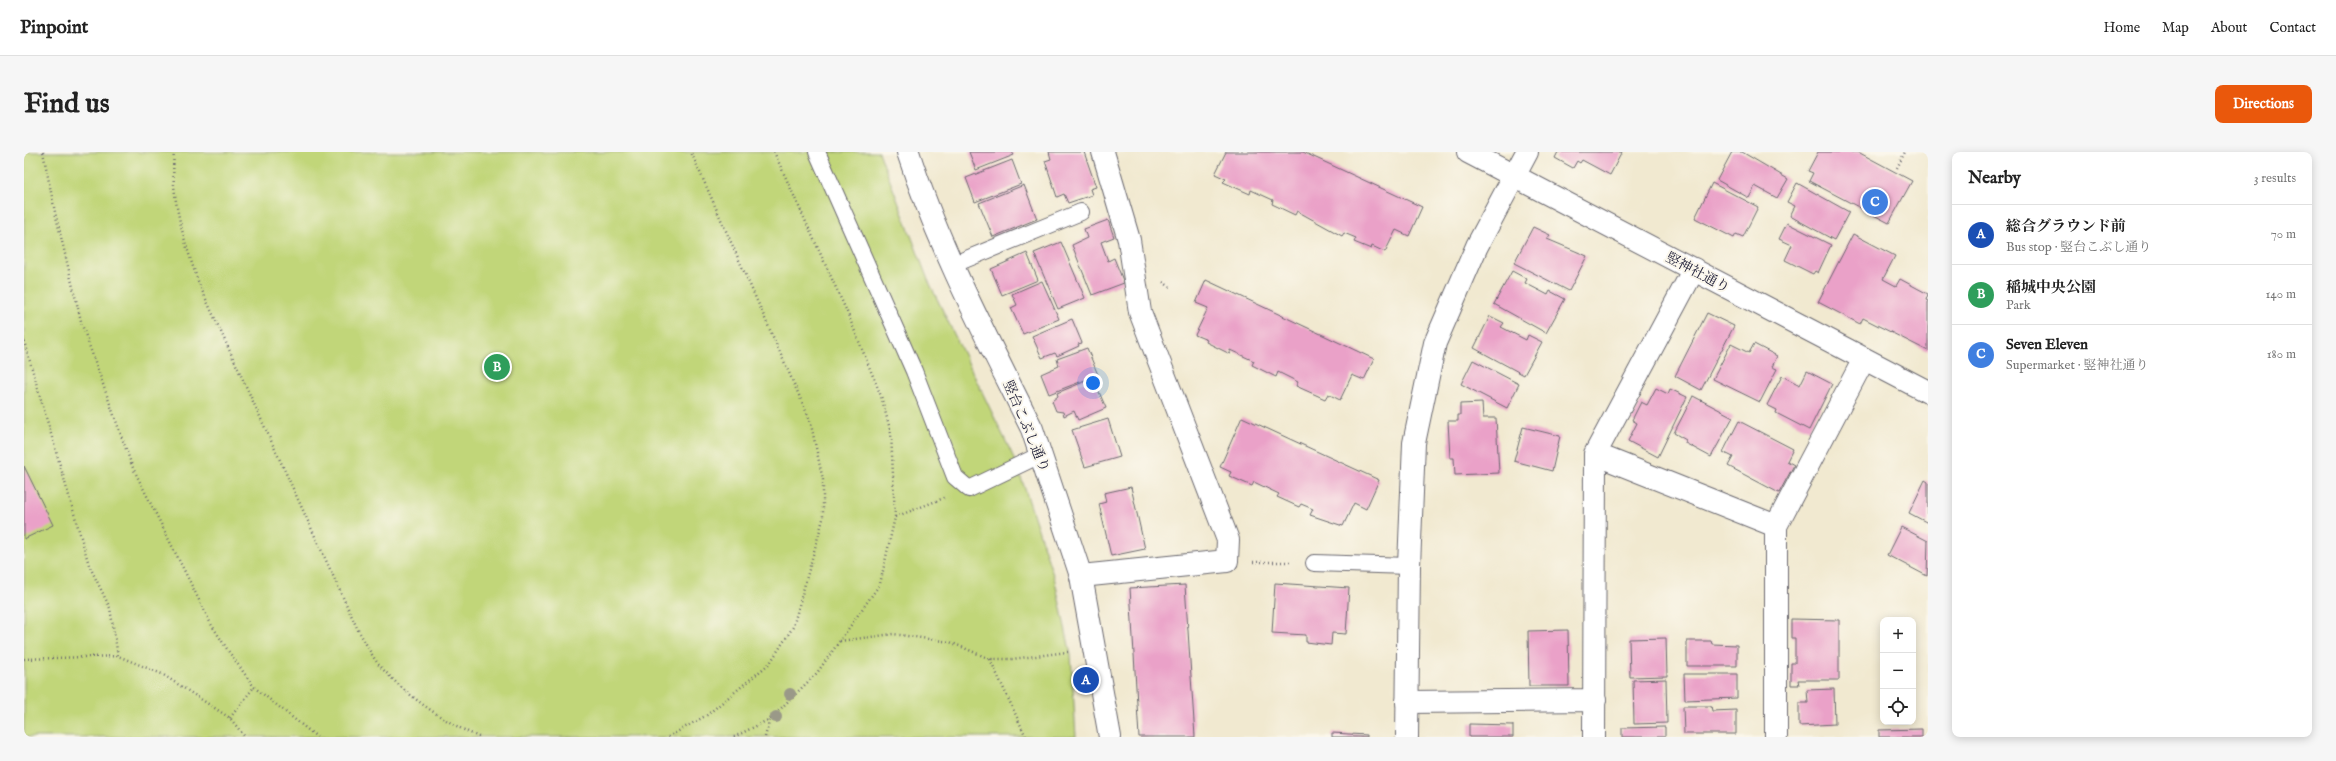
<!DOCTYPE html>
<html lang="en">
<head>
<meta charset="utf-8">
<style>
	body { margin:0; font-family:"IM FELL English","Noto Serif JP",serif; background:#f6f6f6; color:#222 }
	.controls { position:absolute; right:12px; bottom:12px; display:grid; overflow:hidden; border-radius:8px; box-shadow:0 2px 10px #0003 }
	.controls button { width:36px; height:36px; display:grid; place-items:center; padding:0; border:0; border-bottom:1px solid #e0e0e0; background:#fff; color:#222; font:20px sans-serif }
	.you { position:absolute; left:1069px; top:231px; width:14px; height:14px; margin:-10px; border:3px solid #fff; border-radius:50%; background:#1a73e8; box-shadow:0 0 0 6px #1a73e833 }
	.badge { display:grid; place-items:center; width:26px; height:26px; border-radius:50%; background:#ea580c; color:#fff; font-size:13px; font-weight:700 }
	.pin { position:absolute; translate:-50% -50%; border:2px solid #fff; box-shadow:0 1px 4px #0006 }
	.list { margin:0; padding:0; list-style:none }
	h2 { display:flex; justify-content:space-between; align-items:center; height:52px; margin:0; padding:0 16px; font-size:17px }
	h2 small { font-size:13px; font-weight:400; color:#767676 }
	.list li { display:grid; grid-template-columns:26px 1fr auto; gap:12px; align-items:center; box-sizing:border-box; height:60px; padding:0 16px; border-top:1px solid #e0e0e0 }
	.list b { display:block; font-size:15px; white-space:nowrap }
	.list p { margin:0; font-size:13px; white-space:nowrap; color:#767676 }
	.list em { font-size:13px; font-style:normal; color:#767676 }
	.icon { flex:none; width:22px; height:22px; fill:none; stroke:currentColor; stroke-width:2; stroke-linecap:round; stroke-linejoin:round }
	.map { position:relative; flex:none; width:1904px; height:585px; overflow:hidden; border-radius:8px }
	header { display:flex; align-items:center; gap:24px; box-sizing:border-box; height:56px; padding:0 20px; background:#fff; border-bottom:1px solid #e0e0e0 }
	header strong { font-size:19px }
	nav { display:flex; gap:22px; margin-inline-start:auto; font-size:14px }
	.intro { display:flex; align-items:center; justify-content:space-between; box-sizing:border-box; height:96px; padding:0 24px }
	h1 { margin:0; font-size:28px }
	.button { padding:10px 18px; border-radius:8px; background:#ea580c; color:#fff; font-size:14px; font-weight:700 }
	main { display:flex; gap:24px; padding:0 24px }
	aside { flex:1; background:#fff; border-radius:8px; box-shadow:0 2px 10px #0003 }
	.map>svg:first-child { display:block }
	.green { fill:#c1d679; stroke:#727c5a }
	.building { fill:#eaa1c8 }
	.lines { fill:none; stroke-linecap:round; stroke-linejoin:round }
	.lane-casing { stroke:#6a686f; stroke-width:18 }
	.street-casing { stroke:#6a686f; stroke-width:24 }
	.secondary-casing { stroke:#6a686f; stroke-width:24 }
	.path { stroke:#6a686f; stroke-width:2.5; stroke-dasharray:1 3; stroke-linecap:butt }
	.lane { stroke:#fff; stroke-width:16 }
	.street { stroke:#fff; stroke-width:22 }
	.secondary { stroke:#fff; stroke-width:22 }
	.tree { fill:#9a9988 }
	.labels { text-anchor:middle; stroke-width:4; stroke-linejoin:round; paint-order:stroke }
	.street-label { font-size:14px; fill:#22223b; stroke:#fbf7ec }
</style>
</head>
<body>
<header>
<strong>Pinpoint</strong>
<nav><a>Home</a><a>Map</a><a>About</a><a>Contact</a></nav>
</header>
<div class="intro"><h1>Find us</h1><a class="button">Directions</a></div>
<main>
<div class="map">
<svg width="1904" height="585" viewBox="0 0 1904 585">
	<rect width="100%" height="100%" fill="#fbf7ec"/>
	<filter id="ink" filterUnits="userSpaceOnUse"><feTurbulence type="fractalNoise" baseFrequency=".025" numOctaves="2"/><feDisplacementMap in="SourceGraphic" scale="8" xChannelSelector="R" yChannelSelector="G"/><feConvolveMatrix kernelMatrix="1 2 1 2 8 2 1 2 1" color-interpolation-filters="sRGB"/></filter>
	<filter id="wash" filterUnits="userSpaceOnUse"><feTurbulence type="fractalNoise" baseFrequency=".012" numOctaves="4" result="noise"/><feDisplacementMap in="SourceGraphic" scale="16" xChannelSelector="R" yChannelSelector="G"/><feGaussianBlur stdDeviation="0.9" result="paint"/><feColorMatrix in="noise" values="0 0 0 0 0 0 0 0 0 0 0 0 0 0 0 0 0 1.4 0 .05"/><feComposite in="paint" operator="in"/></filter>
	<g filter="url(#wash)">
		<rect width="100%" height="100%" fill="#f1e9d0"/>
		<path class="green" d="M0,0H855L904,128L988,302L1000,334L1031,429L1047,503L1052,585H0Z"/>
		<g id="blocks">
			<path class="building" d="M945,0H988L990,3L952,18Z
				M1025,0H1060L1072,35L1066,37L1068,43L1044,51L1040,42L1033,45L1021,9L1027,7Z
				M1202,0H1279L1398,55L1385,84L1372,78L1361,100L1348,94L1347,97L1330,90L1332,86L1320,81L1318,84L1273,59L1271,63L1248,52L1249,48L1227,38L1226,42L1199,30L1202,27L1191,22Z
				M1534,0H1598L1586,23L1558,8L1556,11L1553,9L1549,16L1531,6Z
				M1708,0H1718L1764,27L1753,46L1731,34L1725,46L1693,28Z
				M1794,0H1834L1888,29L1865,71L1785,29L1789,21L1784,19Z
				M988,8L997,32L951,50L942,26Z
				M1688,31L1734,55L1719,85L1712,82L1710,86L1671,66Z
				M1773,31L1825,60L1810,88L1766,64L1771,54L1763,50Z
				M1000,33L1013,67L969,85L955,51Z
				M1084,68L1090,85L1077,90L1084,109L1090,106L1100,131L1068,143L1048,93L1063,86L1060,77Z
				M1763,71L1807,93L1794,121L1791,119L1789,122L1761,108L1768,93L1755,87Z
				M1509,75L1526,83L1523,87L1563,104L1545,139L1490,111Z
				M1829,82L1871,104L1859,127L1872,134L1876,127L1904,142L1902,148L1904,149V199L1839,166L1836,172L1794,150Z
				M1037,90L1061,146L1034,157L1010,101Z
				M1003,101L1014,128L978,143L967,117Z
				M1488,119L1503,127L1501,131L1524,143L1526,139L1541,147L1522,181L1470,152Z
				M1182,128L1350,207L1340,228L1328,223L1316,248L1304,242L1301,247L1272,234L1274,230L1254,220L1252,225L1228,213L1230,209L1206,198V202L1182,190L1183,188L1171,183L1184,156L1172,151Z
				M1018,129L1035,167L999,182L987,156L993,153L988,142Z
				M1683,161L1710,174L1677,238L1651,224Z
				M1466,164L1480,171L1477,175L1502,188L1504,183L1518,190L1500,223L1450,196Z
				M1048,167L1058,191L1054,192L1055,194L1033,204L1031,201L1018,206L1008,184Z
				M1707,192L1725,201L1730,192L1753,204L1748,215L1753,217L1736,250L1689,227Z
				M1063,196L1074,223L1025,242L1017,222L1035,214L1033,207Z
				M1449,208L1495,232L1483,256L1437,232Z
				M1783,219L1808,232L1785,278L1752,261L1753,258L1743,253L1758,224L1776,233Z
				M1069,226L1082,256L1054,268L1050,259L1040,264L1039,260L1032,259L1028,249L1034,244L1033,241Z
				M1632,236L1644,242L1646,237L1663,245L1634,305L1604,289L1613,271L1608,268L1617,250L1623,253Z
				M1669,244L1709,265L1687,305L1661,291L1662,288L1650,281Z
				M1458,251L1459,266H1472L1475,321L1431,323L1430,306H1426L1424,269H1434V263H1436V252Z
				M1218,265L1355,328L1342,357L1330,351L1319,374L1286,363L1289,357L1277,352L1275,355L1253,345L1255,342L1230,330L1228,334L1205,324L1207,320L1196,315Z
				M1084,267L1096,305L1061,315L1048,278Z
				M1715,269L1769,297L1763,309L1770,313L1755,341L1704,314L1709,305L1699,300Z
				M1499,275L1536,284L1528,319L1490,309Z
				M0,314L29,373L0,387Z
				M1901,328L1904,330V371L1885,361Z
				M1107,335L1121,397L1087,404L1075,352L1082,350L1080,341Z
				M1877,375L1904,389L1903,424L1863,403Z
				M1251,431L1325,436L1322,482L1308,481L1307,493L1282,490V483L1248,481Z
				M1161,433L1171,585H1115L1106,436Z
				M1767,467L1815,468V528H1774L1775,533H1767V511H1771V486H1767Z
				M1544,478L1545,534H1505L1504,479Z
				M1642,486L1643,524L1606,525L1605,487Z
				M1663,489H1687L1688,492L1713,493V514H1663Z
				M1660,522H1713V546L1661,548Z
				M1642,527L1643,571L1610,572L1609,528Z
				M1810,537L1811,572L1775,574V551H1784L1783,538Z
				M1659,554H1687L1688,559L1712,558V582H1660Z
				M1445,572L1489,573V585H1445Z
				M1641,575V585H1598V576Z
				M1898,577V585H1855V578Z
				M1308,581L1343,583V585H1308Z"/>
		</g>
	</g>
	<g filter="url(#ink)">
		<use href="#blocks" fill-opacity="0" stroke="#6a686f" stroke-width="1"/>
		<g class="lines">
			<defs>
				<path id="lane" d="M793,0L890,219L931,325L945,337L1018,302
					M928,113L1057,60
					M1290,411L1385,414"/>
				<path id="street" d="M1571,302L1752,374
					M1057,424L1203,409L1204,388L1116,160L1105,88L1079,0
					M1383,550L1571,548
					M1570,585L1571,302L1670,117
					M1752,585V374L1840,207"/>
				<path id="secondary" d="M884,0C915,96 963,186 1008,277L1057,424L1086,585
					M1444,0L1904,240
					M1383,585L1385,414L1390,291L1411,191L1453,94L1503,0"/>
			</defs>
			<use href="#lane" class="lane-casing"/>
			<use href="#street" class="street-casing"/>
			<use href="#secondary" class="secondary-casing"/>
			<path class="path" d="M19,0L31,60L58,173L108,314L187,472L205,500L230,535L293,585
				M150,0C146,46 160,89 175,132L334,478C341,489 347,503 355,513C382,543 418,569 455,585
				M1873,16L1881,0
				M1139,130L1146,135
				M0,189L65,413L86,456L94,504
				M871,365L920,346
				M1229,410H1268
				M816,489L869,482L926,490L966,507H988L1044,500
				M0,507L94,504L138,522L206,566L221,585
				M966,507L1002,585
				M206,566L230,535
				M644,585L683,563L746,511L769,475L799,367V328L786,268L667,0
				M710,585L746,567L793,521L856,432L871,365L867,281L857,244L823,160L750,0
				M741,585L746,567"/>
			<use href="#lane" class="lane"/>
			<use href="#street" class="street"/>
			<use href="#secondary" class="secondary"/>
		</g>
		<g class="tree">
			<circle cx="766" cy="542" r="6"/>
			<circle cx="752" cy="565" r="6"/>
		</g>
	</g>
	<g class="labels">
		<g class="street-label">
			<text transform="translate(1674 120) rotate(28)" y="5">竪神社通り</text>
			<text transform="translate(1003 274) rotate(67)" y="5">竪台こぶし通り</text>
		</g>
	</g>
</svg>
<div class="controls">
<button>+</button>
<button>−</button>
<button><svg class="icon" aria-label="locate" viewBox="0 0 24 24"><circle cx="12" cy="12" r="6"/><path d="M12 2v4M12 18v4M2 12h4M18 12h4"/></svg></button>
</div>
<div class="you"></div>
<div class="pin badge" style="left:1062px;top:528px;background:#1a4fb4">A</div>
<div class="pin badge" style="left:473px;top:215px;background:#2e9e5b">B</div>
<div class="pin badge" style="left:1851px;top:50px;background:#3f7fe0">C</div>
</div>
<aside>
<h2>Nearby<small>3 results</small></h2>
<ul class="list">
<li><span class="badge" style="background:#1a4fb4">A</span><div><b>総合グラウンド前</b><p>Bus stop · 竪台こぶし通り</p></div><em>70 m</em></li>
<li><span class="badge" style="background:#2e9e5b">B</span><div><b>稲城中央公園</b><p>Park</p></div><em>140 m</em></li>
<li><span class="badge" style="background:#3f7fe0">C</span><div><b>Seven Eleven</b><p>Supermarket · 竪神社通り</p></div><em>180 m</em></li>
</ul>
</aside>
</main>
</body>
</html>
